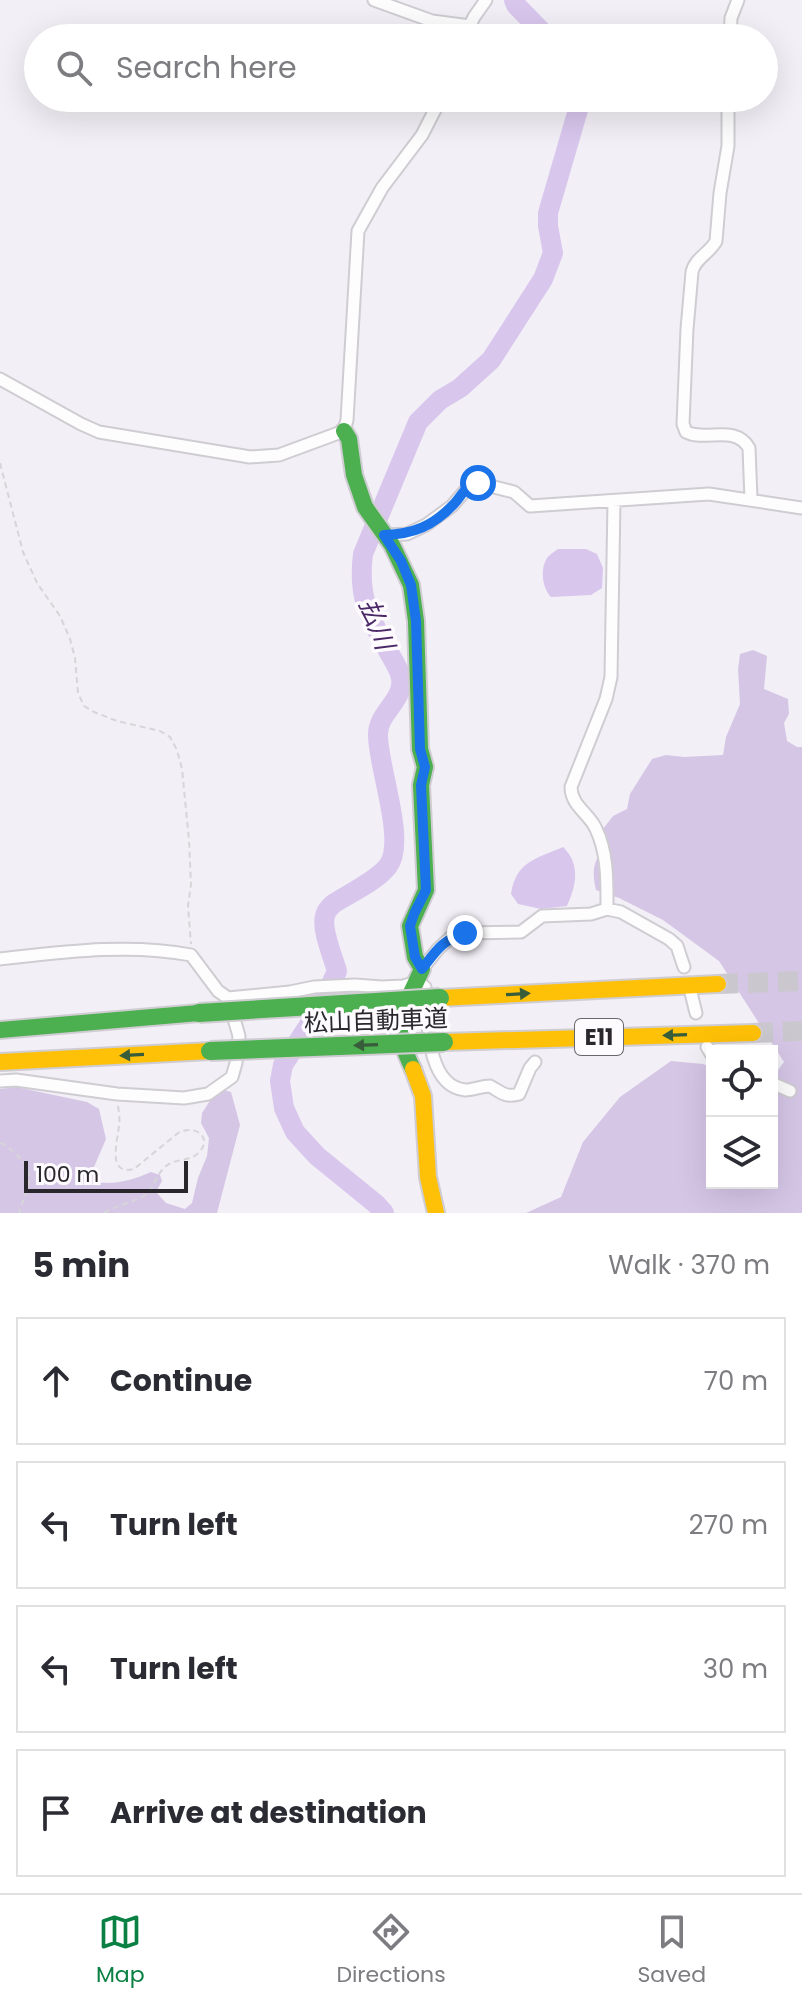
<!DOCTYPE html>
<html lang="en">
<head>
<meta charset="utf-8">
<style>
	body { margin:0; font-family:Poppins,"Noto Sans JP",sans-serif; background:#f2f2f3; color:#2b2b33 }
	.controls { position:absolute; right:24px; bottom:24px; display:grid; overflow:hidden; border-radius:0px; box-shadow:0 8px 32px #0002 }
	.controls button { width:72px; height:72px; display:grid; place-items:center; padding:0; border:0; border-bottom:2px solid #e1e1e2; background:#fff; color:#2b2b33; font:40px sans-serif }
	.scale { position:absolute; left:24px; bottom:20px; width:164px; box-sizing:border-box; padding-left:8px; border:4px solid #2a272c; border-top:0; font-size:22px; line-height:28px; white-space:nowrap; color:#2a272c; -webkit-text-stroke:6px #fdfbfe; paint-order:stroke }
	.stop { position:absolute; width:24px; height:24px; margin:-18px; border:6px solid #1a73e8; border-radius:50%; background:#fff }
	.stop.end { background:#1a73e8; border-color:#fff; box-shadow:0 2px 8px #0008 }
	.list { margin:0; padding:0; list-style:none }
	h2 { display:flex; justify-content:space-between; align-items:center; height:104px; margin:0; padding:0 32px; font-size:34px }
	h2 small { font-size:26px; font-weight:400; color:#7c7c81 }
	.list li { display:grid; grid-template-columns:52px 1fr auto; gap:24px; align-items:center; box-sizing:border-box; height:128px; margin:0 16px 16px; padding:0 16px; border:2px solid #e1e1e2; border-radius:0px }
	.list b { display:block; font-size:30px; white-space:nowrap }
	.list em { font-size:26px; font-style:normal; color:#7c7c81 }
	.icon { flex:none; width:44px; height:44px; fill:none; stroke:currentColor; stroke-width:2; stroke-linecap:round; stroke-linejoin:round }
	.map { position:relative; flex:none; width:802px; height:1213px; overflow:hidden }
	.search { position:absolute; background:#fff; box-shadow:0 8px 32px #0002; left:24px; right:24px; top:24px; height:88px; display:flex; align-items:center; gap:20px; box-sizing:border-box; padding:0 28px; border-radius:44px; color:#7c7c81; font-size:30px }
	.sheet { height:680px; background:#fff }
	nav { display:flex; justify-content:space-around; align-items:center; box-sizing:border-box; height:112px; border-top:2px solid #e1e1e2; background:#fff; font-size:22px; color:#7c7c81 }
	nav a { display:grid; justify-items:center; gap:4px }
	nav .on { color:#0b8043 }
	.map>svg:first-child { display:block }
	.forest { fill:#d5c6e6 }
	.water { fill:#d9c6ed }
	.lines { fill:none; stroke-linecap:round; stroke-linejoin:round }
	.river { stroke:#d9c6ed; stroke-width:20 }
	.highway-tunnel { stroke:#cac7ce; stroke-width:20; stroke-dasharray:20 10; stroke-linecap:butt }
	.street-casing { stroke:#cfccd2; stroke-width:15 }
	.fast-casing { stroke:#cfccd2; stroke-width:20 }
	.slow-casing { stroke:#cfccd2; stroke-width:20 }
	.path { stroke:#d6d5d7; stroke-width:2; stroke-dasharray:6 4; stroke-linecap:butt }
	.street { stroke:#fdfdfe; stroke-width:11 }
	.fast { stroke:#4caf50; stroke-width:16 }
	.slow { stroke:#ffc107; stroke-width:16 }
	.fast-bridge-casing { stroke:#cfccd2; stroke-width:22; stroke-linecap:butt }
	.fast-bridge { stroke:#4caf50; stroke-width:18 }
	.oneway { fill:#385d3a }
	.route { stroke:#1a73e8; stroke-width:10 }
	.labels { text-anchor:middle; stroke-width:7; stroke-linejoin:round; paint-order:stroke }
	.shield { fill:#fdfbfe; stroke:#69676b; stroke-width:2 }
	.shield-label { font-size:22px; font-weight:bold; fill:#2a272c }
	.street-label { font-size:24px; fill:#2a272c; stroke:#fdfbfe }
	.water-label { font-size:26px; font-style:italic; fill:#4b2968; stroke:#fdfbfe }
</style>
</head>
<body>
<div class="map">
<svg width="802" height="1213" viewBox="0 0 802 1213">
	<rect width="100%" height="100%" fill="#f2eff6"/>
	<path class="forest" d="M753,650L767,656L764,689L788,699L789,714L784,723L787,741L797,747H802V1213H526L561,1197L583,1142L620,1097L671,1061L703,1064L712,1068V1183H772V1078L784,1062L719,961L663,920L619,898L596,890C591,868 594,862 606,844L603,829L613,816L627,809L630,794L652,759L666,755L684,757L723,755L726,737L740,704L738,669L740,654Z
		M16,1087L87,1102L99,1109L106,1139L94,1167L96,1182C116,1185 133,1180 151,1172L160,1175L162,1181L156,1192L166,1203L185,1209L192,1203L198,1178L207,1156L209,1138L201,1123L202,1113L213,1096L224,1090L231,1092L240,1125L217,1213H0V1089Z"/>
	<path class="water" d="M558,549H586L597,554L603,568L602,588L591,595L551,597C542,588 540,569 547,558C550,554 554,552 558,549Z
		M563,847C581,864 576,886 567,906L541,909L518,904L511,894C516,861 536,859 563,847Z"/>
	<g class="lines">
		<path class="river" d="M514,0L516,5L548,38
			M384,1213L376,1204L317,1156L295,1132L284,1108L280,1081L283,1065L320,1008L337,971C333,957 321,929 325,916C326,910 329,908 333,904C348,894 377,881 388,866C407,841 377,765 378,734C378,711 408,699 400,674C397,665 390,655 386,647C367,613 358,594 363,554L418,422L440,400L460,388L491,360L543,279L553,253L548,226V213L580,103V98"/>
		<path class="highway-tunnel" d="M718,984L802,981
			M753,1033L802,1031"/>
		<defs>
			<path id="street" d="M374,0L432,21L470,26
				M464,38L474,17L486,0
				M730,38L731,18L738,0
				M728,98V146L720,193L716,241C710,253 695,258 692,272L687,329L683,424L686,432C706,442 735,424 749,448L751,499
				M0,379L81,424L99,432L250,457L279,455L344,431L347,420L358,231L382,188L422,135L441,98
				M384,535L407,534L426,525L452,506L470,485L478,483L514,492L530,506L709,494L802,508
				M607,909C607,882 608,854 596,829C589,813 571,806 571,787L606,699L611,677L614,501
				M0,959C63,952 128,943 191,955L218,991L228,998L239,1036L236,1063L232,1077L208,1094L184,1098L117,1094L16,1080L0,1081
				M422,969L438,949L450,938L465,933L521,932L542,916L591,914L607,909L621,912L669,939L677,946L684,967
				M691,993L696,1013
				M228,998L290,992L314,987L355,985L382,987L403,986L417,982L425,987C428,1017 425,1086 465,1090C473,1090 482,1086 490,1086C501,1092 505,1098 519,1094L530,1068L535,1062
				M707,1047L712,1055
				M772,1083L790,1091"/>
			<path id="fast" d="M344,431L349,439L354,475L365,507L392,545L411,585L416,621L420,749L425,767L421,785L426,890L410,926L415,957L422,969C403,1013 389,1021 413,1069
				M0,1030L199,1013"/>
			<path id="slow" d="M440,998L718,984
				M444,1042L753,1033
				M0,1062L210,1051
				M413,1069L423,1096L428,1177L436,1213"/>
		</defs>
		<use href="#street" class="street-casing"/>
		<use href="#fast" class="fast-casing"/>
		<use href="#slow" class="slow-casing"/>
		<path class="path" d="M0,463L23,552L37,583L60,616L70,639L75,658L78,693L84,706L94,712L117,721L160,731L170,737L177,750L182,769L189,840L191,884L188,906L191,944
			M0,1143C7,1145 10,1149 16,1154C39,1175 26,1188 19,1213
			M104,1213C116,1205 132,1203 144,1196C154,1189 156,1174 166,1166C175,1159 187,1161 196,1155C215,1140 197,1123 178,1133L134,1169C106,1176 118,1140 119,1125C120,1119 119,1112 118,1106"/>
		<use href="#street" class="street"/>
		<use href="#fast" class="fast"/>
		<use href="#slow" class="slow"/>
		<defs>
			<path id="fast-bridge" d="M199,1013L440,998
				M210,1051L444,1042"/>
		</defs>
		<use href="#fast-bridge" class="fast-bridge-casing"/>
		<use href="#fast-bridge" class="fast-bridge"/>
	</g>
	<defs><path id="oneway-solid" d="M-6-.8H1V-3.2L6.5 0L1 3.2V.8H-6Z" transform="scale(2)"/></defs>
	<g class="oneway">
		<use href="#oneway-solid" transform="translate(518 994) rotate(-3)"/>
		<use href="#oneway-solid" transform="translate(675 1035) rotate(178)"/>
		<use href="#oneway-solid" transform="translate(366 1045) rotate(178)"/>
		<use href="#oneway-solid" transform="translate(132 1055) rotate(177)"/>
	</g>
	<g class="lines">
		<path class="route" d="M465,933C442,940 436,951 422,969L415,957L410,926L414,914L426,890L421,785L425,767L420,749L416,621L411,585L401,561L384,535C414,534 433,526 454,504C462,495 465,486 478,483"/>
	</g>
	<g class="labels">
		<rect class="shield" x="575" y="1019" width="48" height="36" rx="6"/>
		<g class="shield-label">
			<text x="599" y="1045">E11</text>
		</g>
		<g class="street-label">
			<text transform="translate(376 1021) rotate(-2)" y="8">松山自動車道</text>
		</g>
		<g class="water-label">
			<text transform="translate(377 624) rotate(69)" y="9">払川</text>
		</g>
	</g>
</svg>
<div class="controls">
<button><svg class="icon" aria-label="locate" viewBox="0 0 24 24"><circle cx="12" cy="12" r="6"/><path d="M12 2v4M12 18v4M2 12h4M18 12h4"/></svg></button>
<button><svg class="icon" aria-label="layers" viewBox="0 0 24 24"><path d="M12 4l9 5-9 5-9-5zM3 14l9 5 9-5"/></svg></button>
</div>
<div class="scale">100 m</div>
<div class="stop" style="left:478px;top:483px"></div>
<div class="stop end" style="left:465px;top:933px"></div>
<div class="search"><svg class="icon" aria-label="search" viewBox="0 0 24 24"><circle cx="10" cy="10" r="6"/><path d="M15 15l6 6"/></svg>Search here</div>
</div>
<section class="sheet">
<h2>5 min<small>Walk · 370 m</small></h2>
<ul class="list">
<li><svg class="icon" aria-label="ahead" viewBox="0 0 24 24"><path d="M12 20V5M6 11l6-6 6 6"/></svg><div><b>Continue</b></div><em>70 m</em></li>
<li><svg class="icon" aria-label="left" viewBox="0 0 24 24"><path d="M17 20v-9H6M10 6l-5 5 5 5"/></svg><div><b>Turn left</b></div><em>270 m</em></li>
<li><svg class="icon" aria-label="left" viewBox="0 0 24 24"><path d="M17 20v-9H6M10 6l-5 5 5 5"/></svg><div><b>Turn left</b></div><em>30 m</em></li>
<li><svg class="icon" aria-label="arrive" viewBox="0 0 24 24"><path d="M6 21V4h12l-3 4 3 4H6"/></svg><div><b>Arrive at destination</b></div></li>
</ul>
</section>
<nav>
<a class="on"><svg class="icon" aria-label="map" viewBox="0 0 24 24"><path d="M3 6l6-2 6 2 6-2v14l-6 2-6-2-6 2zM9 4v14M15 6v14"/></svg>Map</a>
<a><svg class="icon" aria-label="directions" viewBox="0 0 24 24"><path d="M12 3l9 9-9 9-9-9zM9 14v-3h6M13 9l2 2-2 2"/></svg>Directions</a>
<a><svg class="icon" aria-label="saved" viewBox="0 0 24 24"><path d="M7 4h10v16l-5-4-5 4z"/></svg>Saved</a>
</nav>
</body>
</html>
